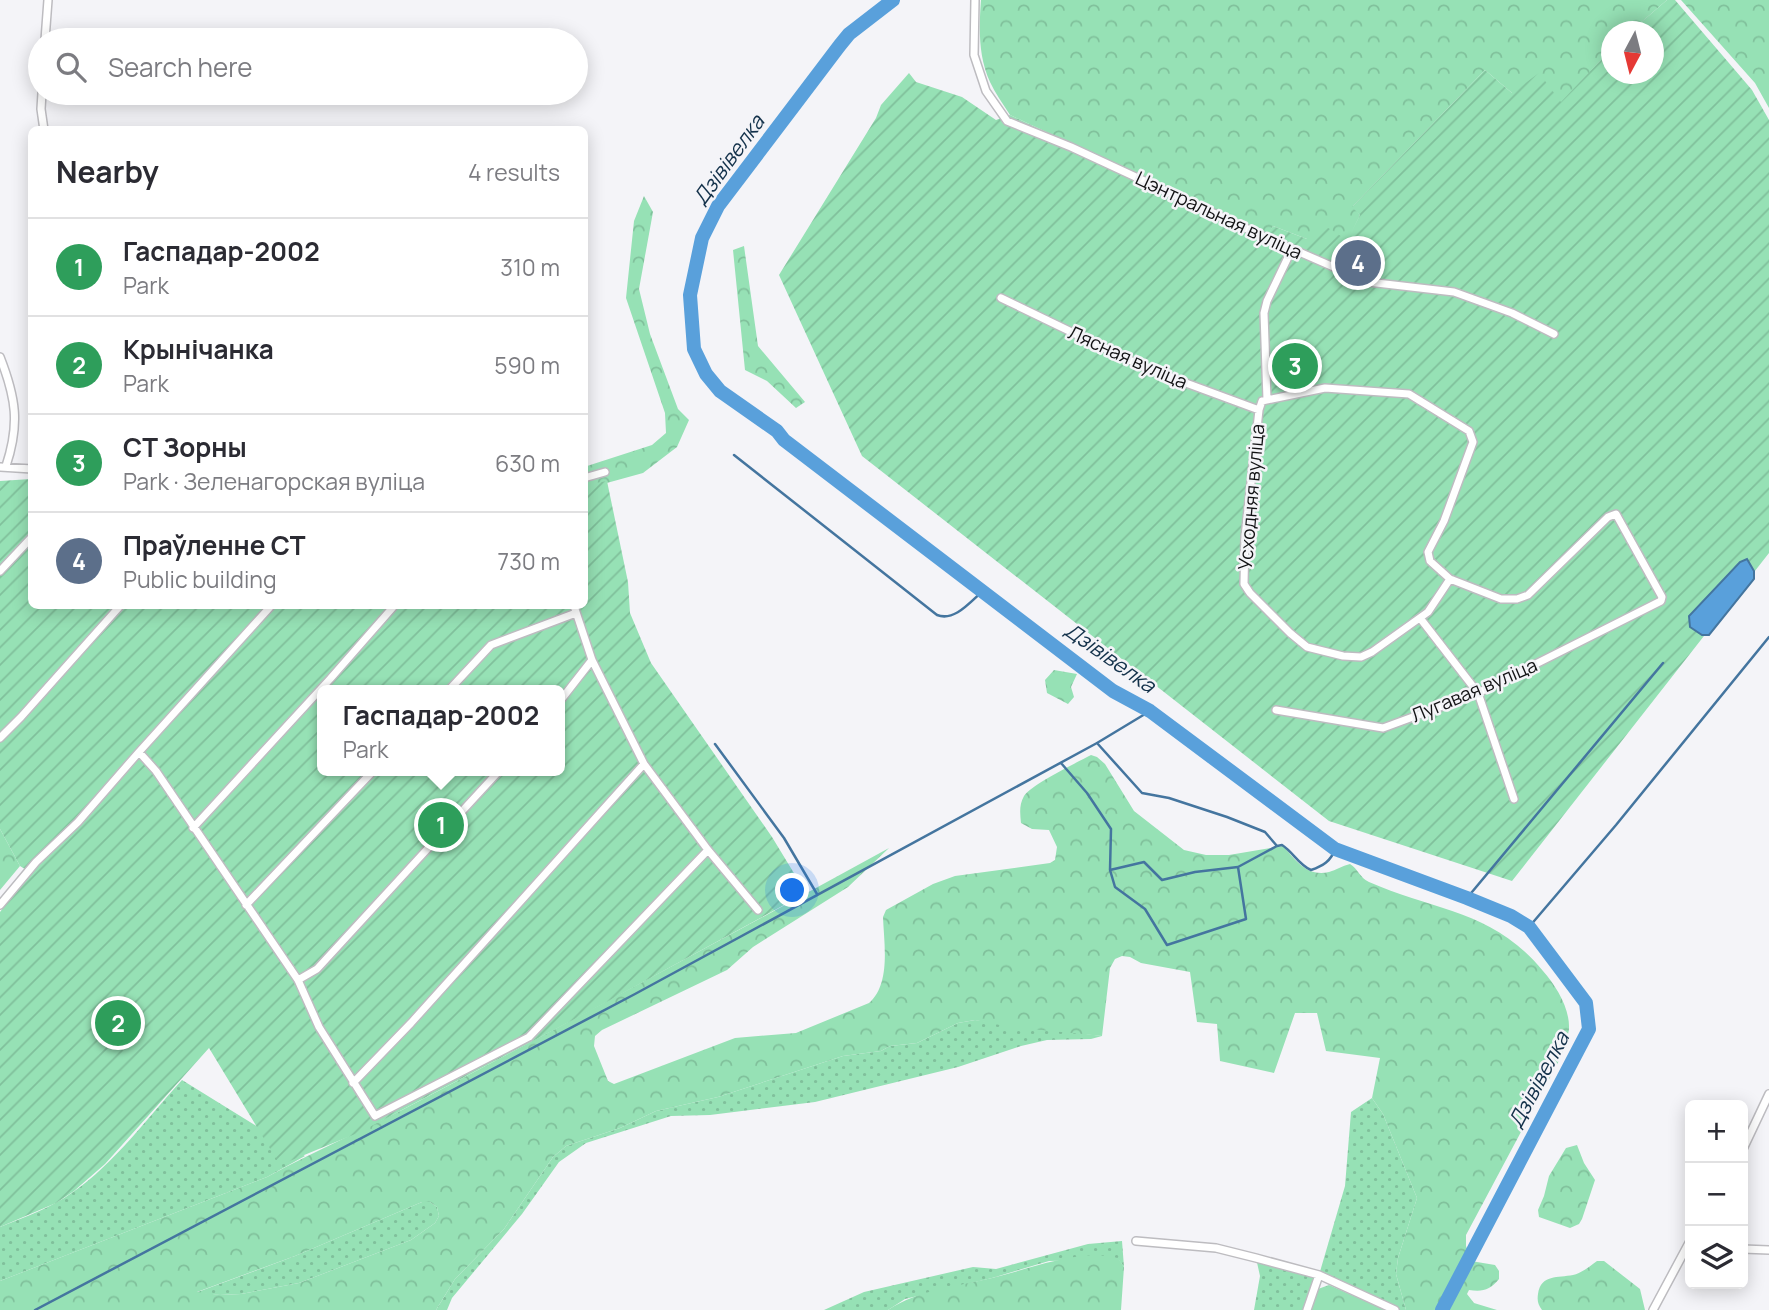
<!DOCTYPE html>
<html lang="en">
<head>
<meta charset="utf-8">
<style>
	body { margin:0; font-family:Manrope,sans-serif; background:#f7f7f7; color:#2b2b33 }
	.controls { position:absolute; right:21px; bottom:21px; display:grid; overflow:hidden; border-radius:10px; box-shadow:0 4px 18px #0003 }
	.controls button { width:63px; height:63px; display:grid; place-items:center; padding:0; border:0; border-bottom:2px solid #e1e1e2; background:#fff; color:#2b2b33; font:35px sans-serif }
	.compass { position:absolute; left:1601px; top:21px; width:63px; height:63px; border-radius:50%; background:#fff; box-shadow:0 4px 18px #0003; rotate:187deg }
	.you { position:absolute; left:793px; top:891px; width:24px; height:24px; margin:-18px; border:5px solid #fff; border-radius:50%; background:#1a73e8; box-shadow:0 0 0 10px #1a73e833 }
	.badge { display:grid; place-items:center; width:46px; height:46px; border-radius:50%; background:#0f766e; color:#fff; font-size:23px; font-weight:700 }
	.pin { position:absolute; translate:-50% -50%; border:4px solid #fff; box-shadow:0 2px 7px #0006 }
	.popup { position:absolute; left:317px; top:685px; width:248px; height:91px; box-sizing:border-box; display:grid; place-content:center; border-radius:10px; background:#fff; filter:drop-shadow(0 2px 5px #0005); font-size:23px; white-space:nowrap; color:#7c7c81 }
	.popup b { font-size:26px; color:#2b2b33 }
	.popup::after { content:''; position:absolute; left:50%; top:100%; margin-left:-14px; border:14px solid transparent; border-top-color:#fff }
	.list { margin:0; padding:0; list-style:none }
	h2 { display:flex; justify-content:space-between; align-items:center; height:91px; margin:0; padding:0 28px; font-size:30px }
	h2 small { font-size:23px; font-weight:400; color:#7c7c81 }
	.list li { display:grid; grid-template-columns:46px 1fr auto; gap:21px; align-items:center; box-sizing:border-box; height:98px; padding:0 28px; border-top:2px solid #e1e1e2 }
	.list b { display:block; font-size:26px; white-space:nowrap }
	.list p { margin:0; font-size:23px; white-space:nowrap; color:#7c7c81 }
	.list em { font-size:23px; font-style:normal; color:#7c7c81 }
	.icon { flex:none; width:38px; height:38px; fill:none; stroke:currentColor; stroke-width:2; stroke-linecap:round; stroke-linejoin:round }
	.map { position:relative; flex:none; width:1769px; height:1310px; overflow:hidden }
	.search { position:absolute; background:#fff; box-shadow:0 4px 18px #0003; left:28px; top:28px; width:560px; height:77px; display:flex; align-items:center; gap:18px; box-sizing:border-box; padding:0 24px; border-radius:38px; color:#7c7c81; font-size:26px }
	.panel { position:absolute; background:#fff; box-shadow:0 4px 18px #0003; left:28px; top:126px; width:560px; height:483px; border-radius:10px }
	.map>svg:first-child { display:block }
	.grass { fill:url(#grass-dots) }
	.forest { fill:url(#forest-crowns); fill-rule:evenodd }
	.garden { fill:url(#garden-furrows); fill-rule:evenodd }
	.water { fill:#59a0db; stroke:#44759f; stroke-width:2 }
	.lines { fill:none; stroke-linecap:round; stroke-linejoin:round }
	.stream { stroke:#44759f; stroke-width:2.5 }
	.river { stroke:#59a0db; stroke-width:14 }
	.minor-casing { stroke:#bdbcc0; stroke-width:10 }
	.minor { stroke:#fff; stroke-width:7 }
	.labels { text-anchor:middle; stroke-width:5; stroke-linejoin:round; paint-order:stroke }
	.street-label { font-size:19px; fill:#121214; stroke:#f4f4f8 }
	.water-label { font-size:21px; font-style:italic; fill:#13314a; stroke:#f4f4f8 }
</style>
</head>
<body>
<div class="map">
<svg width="1769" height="1310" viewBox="0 0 1769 1310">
	<defs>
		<pattern id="grass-dots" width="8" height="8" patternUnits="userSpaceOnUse" patternTransform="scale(1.75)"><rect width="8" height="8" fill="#96e1b5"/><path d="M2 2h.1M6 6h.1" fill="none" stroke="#80c09b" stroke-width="1.8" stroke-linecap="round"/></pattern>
		<pattern id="forest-crowns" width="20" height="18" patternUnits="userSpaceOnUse" patternTransform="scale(1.75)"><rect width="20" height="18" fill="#96e1b5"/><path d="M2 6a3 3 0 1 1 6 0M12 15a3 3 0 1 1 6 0" fill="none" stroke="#80c09b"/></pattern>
		<pattern id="garden-furrows" width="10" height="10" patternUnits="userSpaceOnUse" patternTransform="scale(1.75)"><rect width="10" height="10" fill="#96e1b5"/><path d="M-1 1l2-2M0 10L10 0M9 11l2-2" fill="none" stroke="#80c09b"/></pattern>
	</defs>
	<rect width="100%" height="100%" fill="#f4f4f8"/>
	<path class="grass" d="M975,1020L1102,1036L1091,1039L1047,1040L1021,1046L958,1067L815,1102L710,1115L671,1116L586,1143L559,1162L522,1214L452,1298L447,1310H436L455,1279L504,1229L553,1157L566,1146L620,1128L656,1111L718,1097L843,1056L881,1051L890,1046L917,1043L958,1023Z
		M182,1080L305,1156L267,1177L0,1281V1227C25,1217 51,1208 73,1192C115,1163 147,1118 182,1080Z
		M1372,1098L1383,1114L1417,1198L1398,1258L1396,1274L1406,1310H1395L1319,1275L1345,1186L1351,1112Z
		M422,1202H430L437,1207L439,1216L435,1223L411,1240L299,1283L241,1294L220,1295L195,1293L295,1256Z
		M1122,1241L1124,1267L1118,1259L1049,1261L992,1278L905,1299L888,1310H824L864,1292L973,1267L996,1269L1088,1244Z
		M1256,1258L1317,1278L1305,1310H1254L1260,1276Z"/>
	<path class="forest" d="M981,0H1667L1631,31L1612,32L1611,49L1561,103L1512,93L1485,70L1353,206L1360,215L1348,240L1307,239L1273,226L1268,236L1010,115C1003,104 995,93 990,82C978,56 979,27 981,0Z
		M1681,0H1769V108L1755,83Z
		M644,196L653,212L639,289L650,334L678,409L689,420L677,447L643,473L585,489L584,467L652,445L666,433L665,413L626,298L634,221Z
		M744,246L758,346L805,402L796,408L767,381L745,370L733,250Z
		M1054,670L1077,674L1071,687L1074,697L1068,704L1047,693L1045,680Z
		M1091,755L1097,757L1105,764L1134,811L1184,850L1206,855H1229L1283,846C1296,860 1306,877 1329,872C1336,870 1342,866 1350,864C1358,869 1360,878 1369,882C1435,911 1493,910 1543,971C1556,986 1570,1008 1569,1029C1568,1037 1564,1046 1562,1055L1466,1235V1246L1471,1261L1495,1265L1499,1271V1279C1490,1290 1483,1292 1469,1290L1467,1294L1474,1303L1497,1310H1406L1396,1274L1398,1258L1417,1198L1383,1114L1372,1098L1380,1058L1326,1051L1317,1013H1295L1274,1073L1220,1061L1217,1024L1197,1022L1190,972L1141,963L1130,957L1122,956L1115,959L1110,968L1102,1036L1010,1027L975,1020L958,1023L917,1043L890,1046L881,1051L843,1056L718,1097L656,1111L620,1128L566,1146L553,1157L504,1229L455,1279L436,1310H0V1281L267,1177C318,1149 371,1127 423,1099C579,1017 734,933 889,848L848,887L753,947L727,970L602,1030L595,1036L594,1046L608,1081L614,1084L735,1038L796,1033L869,1003C891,984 884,944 883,917L886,910L933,884L955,876L1050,863L1055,860L1057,847L1049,830L1032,829L1021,823C1020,813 1019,805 1024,796C1032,784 1076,763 1091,755ZM422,1202H430L437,1207L439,1216L435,1223L411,1240L299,1283L241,1294L220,1295L197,1292L295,1256Z
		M0,829L20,866L0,890Z
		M1577,1145L1584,1163L1595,1180L1582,1219L1579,1224L1570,1228L1539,1217L1538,1210L1544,1196L1549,1176L1566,1148Z
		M1098,1255L1118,1258L1124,1267L1121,1310H888C920,1289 956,1287 992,1278C1029,1269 1059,1256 1098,1255Z
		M1597,1261H1604L1640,1289L1645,1310H1542C1538,1304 1537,1301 1538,1294C1541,1274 1558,1278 1573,1275C1582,1273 1590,1266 1597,1261Z
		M1329,1285L1386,1310H1309L1318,1289Z"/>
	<path class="garden" d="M1667,0H1675L1752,90L1769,120V553L1512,881L1329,821L862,456L779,275L876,118L881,105L909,73L916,82L962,97L996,120L1010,115L1267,236L1273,226L1307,239L1322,224L1347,240L1360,215L1352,207L1485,70L1512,93L1539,73L1561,102L1611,49L1612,74H1654V32L1631,31Z
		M31,479L32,606H584L585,485L607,481L628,582L630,613L651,663L772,837L806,893L588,1012L360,1132L280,1165L209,1048L105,1164L74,1191L56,1203L0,1227V912L31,873L20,866L0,829V481ZM322,690H560V771H322Z"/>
	<path class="water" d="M1747,559L1754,571V579L1709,635H1702L1690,627L1689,616L1740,562Z"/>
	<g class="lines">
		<path class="stream" d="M734,455L937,615C955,622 971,601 984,590
			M1097,743L1142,793L1169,798L1227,817L1265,832L1277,846L1282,845C1293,852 1299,865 1311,870C1323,866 1331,861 1335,849
			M715,744L784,838L817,894
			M1061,763L1087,793L1111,829L1110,870L1115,887L1145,909L1167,945L1246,919L1238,867L1277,846
			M1110,870L1144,862L1162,880L1195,872L1238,867
			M1467,898L1663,663
			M1529,927L1616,825L1769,637
			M35,1310L635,994L1097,743L1150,711"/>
		<path class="river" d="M893,0L849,34L840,45L718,206L702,238L690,295L694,349L706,374L720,391L777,431L784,440L1113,691L1150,711L1335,849L1467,898L1511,916L1529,927L1586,1003L1589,1029L1442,1310"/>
		<defs>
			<path id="minor" d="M975,0L974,55L986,91L1007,121L1071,147L1267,238L1368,282L1454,292L1512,313L1554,334
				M45,40L48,0
				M42,93L41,109L44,130
				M1001,298L1148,369L1259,410
				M0,357C16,398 20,424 6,466
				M1267,400L1264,313L1267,301L1292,249
				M0,467L32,469
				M584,478L605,472
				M0,571L32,537
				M271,606L139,752L156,771L298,980L319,1027L375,1116L529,1037L708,850
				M574,606L592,660L644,764L708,850L758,910
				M1420,618L1478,693L1514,799
				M449,690L491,645L576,613
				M560,701L592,660
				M1276,710L1383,728L1478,693L1661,601L1662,597L1616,514L1608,517L1528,595L1517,599H1501L1450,579L1430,561L1428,552L1444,521L1473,442L1469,431L1409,394L1325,388L1262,401L1259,410L1245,537L1244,584L1250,593L1290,633L1307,647L1343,656L1361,657L1372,652L1428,612L1450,579
				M0,738L21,717L120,606
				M193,828L330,679L394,606
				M0,905L36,862L78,822L139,752
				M246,905L373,771
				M298,980L317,969L499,771
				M353,1083L411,1023L644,764
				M1743,1149L1769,1094
				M1136,1241L1216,1248L1256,1258L1319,1275L1395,1310
				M1743,1249L1769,1250
				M1307,1310L1319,1275
				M1653,1310L1690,1241"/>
		</defs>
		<use href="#minor" class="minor-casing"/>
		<use href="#minor" class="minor"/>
	</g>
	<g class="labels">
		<g class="street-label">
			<text transform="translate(1219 215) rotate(25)" y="7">Цэнтральная вуліца</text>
			<text transform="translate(1128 357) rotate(24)" y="7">Лясная вуліца</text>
			<text transform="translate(1251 497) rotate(-85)" y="7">Усходняя вуліца</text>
			<text transform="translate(1474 690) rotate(-23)" y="7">Лугавая вуліца</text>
		</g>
		<g class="water-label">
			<text transform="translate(729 160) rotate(-54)" y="7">Дзівівелка</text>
			<text transform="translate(1110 658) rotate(35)" y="7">Дзівівелка</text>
			<text transform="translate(1539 1080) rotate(-62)" y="7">Дзівівелка</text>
		</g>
	</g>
</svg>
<div class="controls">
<button>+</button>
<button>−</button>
<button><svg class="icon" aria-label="layers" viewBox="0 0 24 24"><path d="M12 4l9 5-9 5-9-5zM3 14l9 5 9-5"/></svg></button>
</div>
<svg class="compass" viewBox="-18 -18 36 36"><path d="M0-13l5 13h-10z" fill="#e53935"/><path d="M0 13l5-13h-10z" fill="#7c7c81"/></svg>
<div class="you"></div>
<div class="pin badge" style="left:441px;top:825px;background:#2e9e5b">1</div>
<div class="popup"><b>Гаспадар-2002</b>Park</div>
<div class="pin badge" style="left:118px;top:1023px;background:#2e9e5b">2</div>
<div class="pin badge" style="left:1295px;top:366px;background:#2e9e5b">3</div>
<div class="pin badge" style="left:1358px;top:263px;background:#5c6f8a">4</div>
<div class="search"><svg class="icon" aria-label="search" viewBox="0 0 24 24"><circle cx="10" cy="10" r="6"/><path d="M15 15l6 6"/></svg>Search here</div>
<section class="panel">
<h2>Nearby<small>4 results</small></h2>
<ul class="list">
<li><span class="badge" style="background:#2e9e5b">1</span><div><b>Гаспадар-2002</b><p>Park</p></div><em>310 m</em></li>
<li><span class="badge" style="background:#2e9e5b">2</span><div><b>Крынічанка</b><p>Park</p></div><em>590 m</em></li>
<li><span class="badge" style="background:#2e9e5b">3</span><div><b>СТ Зорны</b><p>Park · Зеленагорская вуліца</p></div><em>630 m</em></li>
<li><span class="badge" style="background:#5c6f8a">4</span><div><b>Праўленне СТ</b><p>Public building</p></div><em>730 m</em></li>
</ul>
</section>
</div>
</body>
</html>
